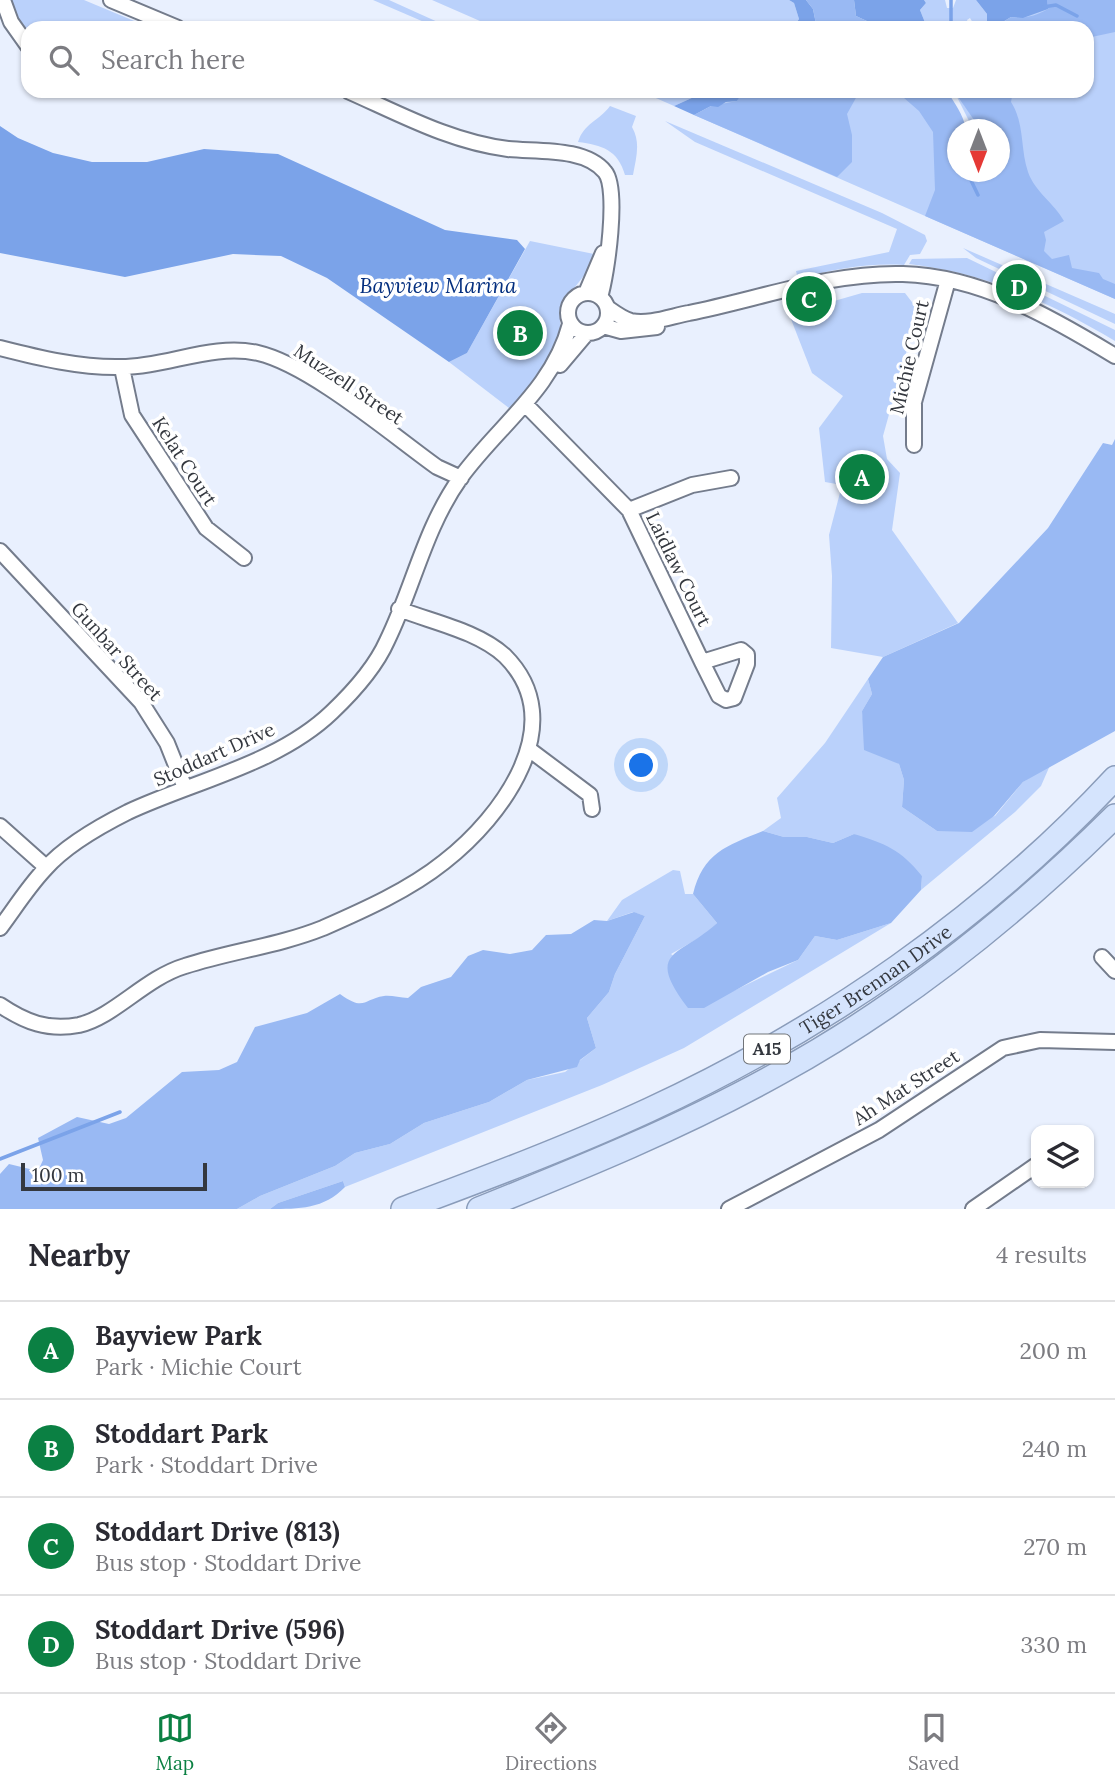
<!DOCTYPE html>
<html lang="en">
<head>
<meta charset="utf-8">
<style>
	body { margin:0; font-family:Lora,serif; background:#f2f2f3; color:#2b2b33 }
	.controls { position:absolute; right:21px; bottom:21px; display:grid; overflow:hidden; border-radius:14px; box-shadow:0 2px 5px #0004 }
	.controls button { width:63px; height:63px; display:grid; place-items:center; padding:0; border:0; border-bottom:2px solid #e1e1e2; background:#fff; color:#2b2b33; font:35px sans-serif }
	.compass { position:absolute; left:947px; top:119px; width:63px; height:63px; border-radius:50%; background:#fff; box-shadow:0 2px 5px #0004; rotate:180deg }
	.scale { position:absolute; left:21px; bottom:18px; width:186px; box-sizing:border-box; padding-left:7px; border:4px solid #34383f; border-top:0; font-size:19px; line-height:24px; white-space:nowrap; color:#34383f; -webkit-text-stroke:5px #fff; paint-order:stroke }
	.you { position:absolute; left:642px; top:766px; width:24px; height:24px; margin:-18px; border:5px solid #fff; border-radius:50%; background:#1a73e8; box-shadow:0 0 0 10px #1a73e833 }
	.badge { display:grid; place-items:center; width:46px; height:46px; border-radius:50%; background:#0b8043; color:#fff; font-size:23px; font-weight:700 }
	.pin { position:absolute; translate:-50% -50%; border:4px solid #fff; box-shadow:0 2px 7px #0006 }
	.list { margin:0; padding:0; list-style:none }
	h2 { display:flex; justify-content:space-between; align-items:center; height:91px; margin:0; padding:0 28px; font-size:30px }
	h2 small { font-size:23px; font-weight:400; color:#7c7c81 }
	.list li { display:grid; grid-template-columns:46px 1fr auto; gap:21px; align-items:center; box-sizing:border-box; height:98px; padding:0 28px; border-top:2px solid #e1e1e2 }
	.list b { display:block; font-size:26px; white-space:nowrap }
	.list p { margin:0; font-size:23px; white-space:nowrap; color:#7c7c81 }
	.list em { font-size:23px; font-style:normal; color:#7c7c81 }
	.icon { flex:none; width:38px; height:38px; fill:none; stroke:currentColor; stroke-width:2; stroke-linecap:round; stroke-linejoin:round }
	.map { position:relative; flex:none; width:1115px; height:1209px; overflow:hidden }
	.search { position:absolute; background:#fff; box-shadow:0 2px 5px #0004; left:21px; right:21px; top:21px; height:77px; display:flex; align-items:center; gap:18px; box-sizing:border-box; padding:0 24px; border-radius:21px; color:#7c7c81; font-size:26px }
	.sheet { height:483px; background:#fff }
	nav { display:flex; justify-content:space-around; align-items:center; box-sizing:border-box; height:98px; border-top:2px solid #e1e1e2; background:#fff; font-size:19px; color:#7c7c81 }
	nav a { display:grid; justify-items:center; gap:4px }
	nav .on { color:#0b8043 }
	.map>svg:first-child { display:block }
	.green { fill:#bad1fb }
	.forest { fill:#99b9f3 }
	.water { fill:#7ba3e9 }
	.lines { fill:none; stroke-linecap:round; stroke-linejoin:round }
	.stream { stroke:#7ba3e9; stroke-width:3.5 }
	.street-casing { stroke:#747c8c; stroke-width:18 }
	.primary-casing { stroke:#8a9cba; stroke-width:26 }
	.street { stroke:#fff; stroke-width:14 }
	.primary { stroke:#d5e4fd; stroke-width:23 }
	.labels { text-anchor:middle; stroke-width:7; stroke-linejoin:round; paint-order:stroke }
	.shield { fill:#fff; stroke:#717479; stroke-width:2 }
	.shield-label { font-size:18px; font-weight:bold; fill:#34383f }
	.street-label { font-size:19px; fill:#34383f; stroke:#fff }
	.water-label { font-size:21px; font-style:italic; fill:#042f7f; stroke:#fff }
</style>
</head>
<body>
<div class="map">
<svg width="1115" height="1209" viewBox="0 0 1115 1209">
	<rect width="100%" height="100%" fill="#e9f0fe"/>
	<path class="green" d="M9,0H84L151,28H28V37Z
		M373,0H389L451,28H438Z
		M432,0H789L794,3L799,19L793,28H496Z
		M924,0H945L947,8H953L956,0H976L987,14V23L976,28L970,18L967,20L970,28L926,25L920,10L926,3Z
		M1047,0H1115V299L694,115L754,91H947L958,130V172H1000V130L973,129L954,91H1087V28H992Z
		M640,91H707L674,106Z
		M610,106L636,116L632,127C641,143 636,158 633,175H625C618,150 602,145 578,142C584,123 599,121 610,106Z
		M665,121L882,213L925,235L927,241L920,254L910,255L904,265C867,263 834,269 798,279L796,271L889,252L897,229L695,142Z
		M530,241L594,254L590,268L560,306V344L532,386L509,408L449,362L467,353Z
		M963,248L1115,314V324L976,258Z
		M967,258L1115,330V341C1050,302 985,273 909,264L912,259Z
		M862,293H905L918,310L883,436L887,459L900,473L892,530L958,623L883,657L831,648L832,576L829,535L842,485L825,482L819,428L843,396L812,373L789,314Z
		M868,679L872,694L862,711L866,742L899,764L904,780L902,807L937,831L995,816L1023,782L1051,763L1041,786L1015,812L921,890L922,876L854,834L833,843L807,837H784L763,831L781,818L777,798L825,743Z
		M673,870L680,871L685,894H693L717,923L704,935L671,954L725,995L798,960L815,936L837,940L891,923L684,1048L602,1085L345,1187L343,1181L278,1203L270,1209H237L260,1196L335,1166L355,1153L390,1144L424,1123L489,1102L527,1080L565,1072L596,1048L587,1018L609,992L615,974L645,916L633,912L607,921L622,900Z"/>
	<path class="forest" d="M806,0H854L856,16L869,22L873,28H813L816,24L813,9Z
		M1047,0H1115V32L1087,38V28H993L1011,17C1025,19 1035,16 1048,9Z
		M754,91H870L857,96L847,114L852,135V162L837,177L694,115L711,106L737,101L741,93Z
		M896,91H947C955,104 963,114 966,129L958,130V172H1000V130L973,129L974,120L954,91H1013L1011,102C1025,124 1020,148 1028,172C1035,192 1054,203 1064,221L1044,232L1046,240L1044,251L1052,259L1069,255L1072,268L1099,273L1103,279L1115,284V299L925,216L935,190L933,132L919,111Z
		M1115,439V731L1023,782L994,816L972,832L937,831L902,807L904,780L899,764L864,750L862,711L872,694L868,679L883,657L959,623L1048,528L1103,443L1112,445Z
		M763,831L784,837H807L833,843L854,834C886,844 900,849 922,876L921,890L891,923L837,940L815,936L798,960L768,972L704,1008H688C643,949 681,957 717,923L693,894C703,853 726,846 763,831Z
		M634,912L645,916L615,974L609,992L587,1018L596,1048L580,1060L577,1067L527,1080L489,1102L424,1123L390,1144L355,1153L335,1166L260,1196L237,1209H0V1174L9,1164L38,1171L43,1160L38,1138L77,1117L109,1124L126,1118L182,1072L219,1070L237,1062L255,1027L307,1013L340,994C365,1012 363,999 384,996C391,995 400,998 408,998L421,987L451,977L468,956L483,950L510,954L532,950L546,935L571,934L594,920L607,921Z
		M343,1181L345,1187C324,1209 299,1209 270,1209L278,1203Z"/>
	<path class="water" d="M789,0H806L813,9L816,24L813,28H793L799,19L794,3Z
		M854,0H924L926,3L920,10L926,25L934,28H873L869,22L856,16Z
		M976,0H1047L1048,9L1023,18L1011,17L993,28H981L987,23V14Z
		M707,91H754L742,93L737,101L726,102L718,107L711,106L694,115L674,106Z
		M0,126L18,138L53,153L92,162H147L204,149L278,154L445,230L517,240L525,249L467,353L449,362L327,278L281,256L233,254L125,277L0,253Z"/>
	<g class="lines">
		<path class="stream" d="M951,0V28
			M1043,7L1056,5L1077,16
			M967,172L978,195
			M0,1159L120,1112"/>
		<defs>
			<path id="street" d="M3,0L11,22L28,46
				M111,0L178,28
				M348,91C400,114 451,142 508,149C537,152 585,147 605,172C619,188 607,275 600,297
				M568 313a20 20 0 1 1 40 0a20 20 0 1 1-40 0Z
				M586,293L603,253
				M608,308C615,313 623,319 631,321C649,325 672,316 689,313C759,299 831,272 903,274C980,276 1051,317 1115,356
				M603,326L621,331L657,327
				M0,348C39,358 81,368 121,367C167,367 212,343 258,353C310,365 391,434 437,467L461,478
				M560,365L587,333
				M122,368L132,415L206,528L244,558
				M526,405L629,510L702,662L719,696L726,700L734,698L747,664V655L741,650L702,662
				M914,445V402L948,280
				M629,510L692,485L731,478
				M0,551L141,702L167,743L185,788
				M530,750L590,795L592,809
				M0,826L46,867
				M0,928C15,908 28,887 45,869C66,845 100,826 128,812C194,781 278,764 332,712C353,692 375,668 387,641C414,586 424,529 461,477C499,425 553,389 570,324
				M1102,957L1115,971
				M0,1005C25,1022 48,1031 79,1025C114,1017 145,978 185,966C231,951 278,946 323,928C364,910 409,890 444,862C502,817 572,723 505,656C478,631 432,622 399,609
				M729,1209L879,1130L1003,1048L1040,1040L1115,1042
				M973,1209L1035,1166"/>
			<g id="primary">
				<path id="s1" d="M403,1209C486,1178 569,1147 649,1110C822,1030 985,918 1115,778"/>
				<path d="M479,1209C581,1168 682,1127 779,1073C901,1006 1016,914 1115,816"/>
			</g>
		</defs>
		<use href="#street" class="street-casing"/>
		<use href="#primary" class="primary-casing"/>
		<use href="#street" class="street"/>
		<use href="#primary" class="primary"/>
	</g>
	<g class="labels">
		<rect class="shield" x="744" y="1034.5" width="46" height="29" rx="5"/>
		<g class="shield-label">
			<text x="767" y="1055">A15</text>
		</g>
		<g class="street-label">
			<text transform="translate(909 357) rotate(-77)" y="7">Michie Court</text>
			<text transform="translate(349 384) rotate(34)" y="7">Muzzell Street</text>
			<text transform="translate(185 461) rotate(57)" y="7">Kelat Court</text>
			<text transform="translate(679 569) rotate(64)" y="7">Laidlaw Court</text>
			<text transform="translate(117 651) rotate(48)" y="7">Gunbar Street</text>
			<text transform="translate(214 754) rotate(-24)" y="7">Stoddart Drive</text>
			<text dy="7" stroke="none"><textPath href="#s1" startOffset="527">Tiger Brennan Drive</textPath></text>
			<text transform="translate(906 1087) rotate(-33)" y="7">Ah Mat Street</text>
		</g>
		<g class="water-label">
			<text x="438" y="293">Bayview Marina</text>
		</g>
	</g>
</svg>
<div class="controls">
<button><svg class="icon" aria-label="layers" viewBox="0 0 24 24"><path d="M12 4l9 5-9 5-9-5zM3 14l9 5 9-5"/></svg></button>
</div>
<svg class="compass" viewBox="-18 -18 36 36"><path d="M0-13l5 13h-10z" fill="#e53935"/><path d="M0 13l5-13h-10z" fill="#7c7c81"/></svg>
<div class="scale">100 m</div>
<div class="you"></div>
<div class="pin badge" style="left:862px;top:477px">A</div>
<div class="pin badge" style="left:520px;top:333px">B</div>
<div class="pin badge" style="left:809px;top:299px">C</div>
<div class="pin badge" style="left:1019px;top:287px">D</div>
<div class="search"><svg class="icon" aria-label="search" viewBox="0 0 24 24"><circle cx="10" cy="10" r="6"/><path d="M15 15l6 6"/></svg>Search here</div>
</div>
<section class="sheet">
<h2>Nearby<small>4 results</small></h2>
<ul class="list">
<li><span class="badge">A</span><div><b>Bayview Park</b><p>Park · Michie Court</p></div><em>200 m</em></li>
<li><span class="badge">B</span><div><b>Stoddart Park</b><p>Park · Stoddart Drive</p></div><em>240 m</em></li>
<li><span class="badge">C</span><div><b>Stoddart Drive (813)</b><p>Bus stop · Stoddart Drive</p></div><em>270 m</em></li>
<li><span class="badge">D</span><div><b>Stoddart Drive (596)</b><p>Bus stop · Stoddart Drive</p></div><em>330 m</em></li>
</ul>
</section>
<nav>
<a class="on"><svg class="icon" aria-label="map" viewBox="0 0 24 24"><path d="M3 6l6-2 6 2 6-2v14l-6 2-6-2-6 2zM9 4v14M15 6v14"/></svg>Map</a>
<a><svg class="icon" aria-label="directions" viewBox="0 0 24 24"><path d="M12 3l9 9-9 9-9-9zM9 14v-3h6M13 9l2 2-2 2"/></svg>Directions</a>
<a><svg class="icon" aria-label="saved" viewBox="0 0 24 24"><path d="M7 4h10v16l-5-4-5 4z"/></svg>Saved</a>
</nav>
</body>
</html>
